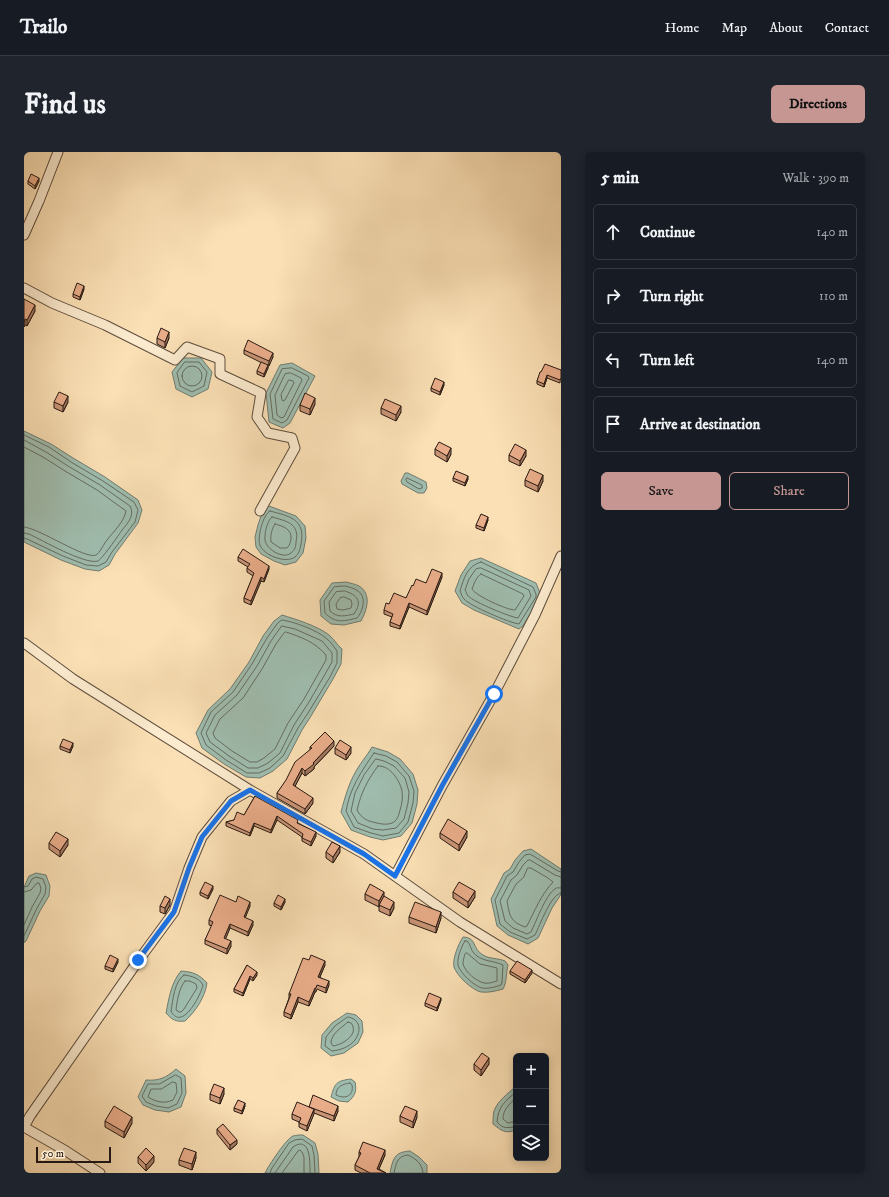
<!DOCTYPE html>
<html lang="en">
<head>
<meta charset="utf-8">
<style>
	body { margin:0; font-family:"IM FELL DW Pica",serif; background:#20242c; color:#f1f3f6 }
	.controls { position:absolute; right:12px; bottom:12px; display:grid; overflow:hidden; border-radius:6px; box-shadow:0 2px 10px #0003 }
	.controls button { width:36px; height:36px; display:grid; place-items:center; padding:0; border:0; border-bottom:1px solid #363941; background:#171b24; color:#f1f3f6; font:20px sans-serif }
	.scale { position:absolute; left:12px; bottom:10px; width:75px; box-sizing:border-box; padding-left:4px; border:2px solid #281a13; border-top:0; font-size:11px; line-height:14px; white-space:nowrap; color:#281a13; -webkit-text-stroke:3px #fcebcf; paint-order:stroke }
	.stop { position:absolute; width:12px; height:12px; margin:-9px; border:3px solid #1a73e8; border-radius:50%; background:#fff }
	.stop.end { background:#1a73e8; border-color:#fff; box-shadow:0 1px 4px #0008 }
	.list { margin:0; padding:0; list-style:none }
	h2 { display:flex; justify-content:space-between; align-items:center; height:52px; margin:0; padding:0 16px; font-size:17px }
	h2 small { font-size:13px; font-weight:400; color:#9ea1a6 }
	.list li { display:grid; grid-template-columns:26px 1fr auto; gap:12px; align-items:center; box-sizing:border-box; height:56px; margin:0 8px 8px; padding:0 8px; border:1px solid #363941; border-radius:6px }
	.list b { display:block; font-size:15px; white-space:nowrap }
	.list em { font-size:13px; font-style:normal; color:#9ea1a6 }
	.actions { display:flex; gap:8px; padding:12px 16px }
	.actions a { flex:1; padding:9px 0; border:1px solid #c59692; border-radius:6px; text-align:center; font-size:14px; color:#c59692 }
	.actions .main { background:#c59692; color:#111 }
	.icon { flex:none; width:22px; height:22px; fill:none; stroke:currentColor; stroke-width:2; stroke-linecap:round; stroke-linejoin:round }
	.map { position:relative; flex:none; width:537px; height:1021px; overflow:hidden; border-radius:6px }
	header { display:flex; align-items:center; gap:24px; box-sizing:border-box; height:56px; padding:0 20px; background:#171b24; border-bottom:1px solid #363941 }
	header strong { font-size:19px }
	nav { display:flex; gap:22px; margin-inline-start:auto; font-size:14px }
	.intro { display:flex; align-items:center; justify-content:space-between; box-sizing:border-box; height:96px; padding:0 24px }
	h1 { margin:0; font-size:28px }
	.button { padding:10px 18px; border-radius:6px; background:#c59692; color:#111; font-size:14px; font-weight:700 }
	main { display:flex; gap:24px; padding:0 24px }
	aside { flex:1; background:#171b24; border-radius:6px; box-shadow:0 2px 10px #0003 }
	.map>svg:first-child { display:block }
	.water { fill:#9fbdaf; stroke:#6f7c71 }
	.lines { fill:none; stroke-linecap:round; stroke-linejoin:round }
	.shore { stroke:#646c61; stroke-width:1 }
	.minor-casing { stroke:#5d4c3c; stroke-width:11 }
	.minor { stroke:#fcebcf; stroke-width:9 }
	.wall { fill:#c99577; stroke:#281a13 }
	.shaded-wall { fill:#a47961; stroke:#281a13 }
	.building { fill:#eaad8a; stroke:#281a13 }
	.route { stroke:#1a73e8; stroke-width:5 }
</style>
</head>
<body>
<header>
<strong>Trailo</strong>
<nav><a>Home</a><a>Map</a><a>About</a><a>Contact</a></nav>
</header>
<div class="intro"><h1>Find us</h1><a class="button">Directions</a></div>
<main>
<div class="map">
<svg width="537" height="1021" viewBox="0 0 537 1021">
	<rect width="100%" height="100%" fill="#fbe0b5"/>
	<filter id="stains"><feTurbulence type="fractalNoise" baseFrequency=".005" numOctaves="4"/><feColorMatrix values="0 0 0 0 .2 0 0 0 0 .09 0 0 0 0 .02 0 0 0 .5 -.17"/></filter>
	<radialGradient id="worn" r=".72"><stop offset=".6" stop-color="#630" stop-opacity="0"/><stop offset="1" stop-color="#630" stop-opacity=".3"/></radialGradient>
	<path class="water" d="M159,206H177L188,220L184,237L168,245L152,237L148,220Z
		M268,211L291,224L266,271L259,276L245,270L242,241L256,213Z
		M0,279L27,292L49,306L81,325L114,348L118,358L114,371L91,402L85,413L75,419L61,417L37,408L0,390Z
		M381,321H384L402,330L403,336L400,341H394L378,332L377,329Z
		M245,354L272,364L281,374L282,386L279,401L272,410L261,413L250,409L237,402L232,395L231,385L234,373L239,358Z
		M457,406L512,431L516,441V446L499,474L495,477L450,458L438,451L431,439L437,423L446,409Z
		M322,430C326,431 331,432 335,434C348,442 343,458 337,469L320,473L307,472L297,464L296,448L308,431Z
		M258,463C271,467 294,474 305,483C310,487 313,493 318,497L317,512L309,527L287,564L278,578L263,607L249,619L236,626L222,625L200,612L178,596L172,581L184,558L206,537L225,510L239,484L250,469Z
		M348,595L364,600L376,607L389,622L394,638L393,652L388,671L377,684L359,688L346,685L327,678L317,660C321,645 325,631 332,619C337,610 343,604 348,595Z
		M507,697L537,717V741L536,744L528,756L514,786L504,792L484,783L473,774L467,747L480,721L486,717L491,708L499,699Z
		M12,721L22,723L26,734L25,744L16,759L2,789L0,791V735L5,724Z
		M439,785C453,785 448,797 459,803C465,807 474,806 481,809L484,813C482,821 483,830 479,837C472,839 464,841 457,840C448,838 433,824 430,815C428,807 435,791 439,785Z
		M157,819C169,820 175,822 183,831C181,845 172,859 161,869C152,870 148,868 142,861C145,846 147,831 157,819Z
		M323,861L332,863L338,869L339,880L334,891L320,901L307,904L297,896L298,883L308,871Z
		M152,917L161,924L162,941L157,955L145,960L131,958L119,953L114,945L122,928C135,929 142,926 152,917Z
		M327,927L331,930C333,939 331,944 324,950L315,949L307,945C311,931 312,929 327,927Z
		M492,934V978C481,982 478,979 469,972C469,968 469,963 470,959C474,948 484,942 492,934Z
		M279,983L291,991L294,1002L295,1021H241C245,1013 262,987 269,984C272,983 276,983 279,983Z
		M386,999L395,1005L403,1013V1021H366C369,1007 370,1000 386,999Z"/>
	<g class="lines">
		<path class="shore" d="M161,210H175L183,220L180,234L168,240L156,234L153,221Z
			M158 224a10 10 0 1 1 20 0a10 10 0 1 1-20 0Z
			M268,216L284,224L285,226L263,268L258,271L249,267L246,242L258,217Z
			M267,221L277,226L278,228L260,265L257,266L253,263L251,243L261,222Z
			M265,228L269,229L270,231L261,248L259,249L258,248L257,243Z
			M0,283L25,295L47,310L79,329L110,350L114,358L111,370L88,400L82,410L74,414L62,413L39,404L3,387L0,386
			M0,288L22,300L44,314L76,333L106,354C111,363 104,371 98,378C95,383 77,408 74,409C61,413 18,388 5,382L0,381
			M0,295L19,305L41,319L73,338L102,359C100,370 90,379 83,388C81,390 75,402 72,403C62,408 15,376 0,375
			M383,326L398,333V336L395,337L383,330L382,328Z
			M246,359C265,364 282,367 277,392C276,397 275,402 271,405C262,412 239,403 236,393C233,386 239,362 246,359Z
			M248,365C262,369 276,371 272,390C272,394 271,398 267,401C259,408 239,396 241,385C241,378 244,368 248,365Z
			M251,372C259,374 268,377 267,387C266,391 266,393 263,396H256L247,390C246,384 248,376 251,372Z
			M457,410L509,435L512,442V445L495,472C486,471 446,454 440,447C438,445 437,441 436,439C440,426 443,414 457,410Z
			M457,416L505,438L507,444L494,466C486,465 450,450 444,444C443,443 442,439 441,438L445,427L452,417Z
			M457,422L499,442L500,444L491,458C483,458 452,444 448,437C450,432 452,425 457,422Z
			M321,434C325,435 330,436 334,439C343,445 339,459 333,466C320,469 312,472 301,461L300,449L310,435Z
			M321,439C333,443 339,449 330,462C321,464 313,466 306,459L305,450L312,440Z
			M320,445L327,448L328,452L327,456L319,458L313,457L312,452L316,446Z
			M258,468C271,470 293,478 303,487C307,490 310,495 313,499V511L306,525L284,561L274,576L259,604L246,616L235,621H223L202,608L182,593L177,581L187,560L209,540L228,512L243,486L253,472Z
			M258,474L271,477L298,489L308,501V510L285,550L270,573L256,601L244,611L234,616H224L205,604L186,590L182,581L191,563L213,543L233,514L247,489Z
			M262,480C277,485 291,490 302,503V508L280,547L264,571L251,597L240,606L233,610H226L208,599L191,586L189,581L196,567L219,546L238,517L252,492L260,481Z
			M350,601L362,604L373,610L385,624L390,639L389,651L384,670L375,681L359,684L347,681L330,675L322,659C326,636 337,620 350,601Z
			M352,607L360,609L370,614L381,626L385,640L384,651L380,667L372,676L359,678L349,677L334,671L327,659L331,641L340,623Z
			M354,614C366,613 376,629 378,639C379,646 378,652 376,658C375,663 373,669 368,671C363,673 357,672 353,671C343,669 338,667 333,658C337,641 344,627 354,614Z
			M504,716H507L524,726L529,730C517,743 511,758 503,774L501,775C486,769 486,765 483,749L492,732L499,726Z
			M537,720L534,719L506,702L501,703L495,710L489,720L483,724L471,748L476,772L486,780L503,787L511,783C516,773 527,742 537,741
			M537,725L531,723L506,708H504L499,713L493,723L487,728L476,749L481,769L489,776L503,782L507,780C512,770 522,742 531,737C533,735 534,736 537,736
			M0,735L4,734L8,727L12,725L19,727L22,735L21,742L12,758L0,784
			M0,740L7,738L13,731H15L17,736L16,741L8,755L0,773
			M441,789H443C447,793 446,796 449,800C456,810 469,808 479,813L478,830L477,833C471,835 464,837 458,836C450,834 436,821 434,813C433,806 437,795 441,789Z
			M443,801L456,812L473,816V829C469,830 464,832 460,831C452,829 441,820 439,812C439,809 440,805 441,802Z
			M160,823C168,824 175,826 179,833C177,843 158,880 147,859C149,848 150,830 160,823Z
			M161,829H166L172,832L173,836L160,857L157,860H155L152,858C153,849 155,836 161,829Z
			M324,865C336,867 338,878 331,888C326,895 316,898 308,899L301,894L302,885L311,874Z
			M324,870L327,871C336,882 318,893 309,894L307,891C307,882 317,876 324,870Z
			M152,923L157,926L158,941L153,952L144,956L132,954L122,950L118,944L124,932H135Z
			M149,930L152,931L153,940L149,948C140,952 132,950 124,945L127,937H137Z
			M326,931L328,933C330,943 322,948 312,943C312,935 318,932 326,931Z
			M492,940C481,949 474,955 473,970C480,978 483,975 492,975
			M492,946C485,952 479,958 479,967L484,971L492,969
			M246,1021L248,1016L265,991L271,988L278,987L288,994L290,1003L291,1021
			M251,1021L269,995C287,983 286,1011 286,1021
			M258,1021L274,999L276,998L278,1000L280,1005V1021
			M370,1021C372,1012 373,1004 384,1003C392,1007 398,1011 399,1021"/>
		<defs>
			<path id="minor" d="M0,83L15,49L34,0
				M0,136L28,151L81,173L151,208L163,195L196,207V222L237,241L233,265L244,281L268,286L271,296L236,359
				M0,491L49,527L226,638L340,702L436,770L537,832
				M371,724L418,634L470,542L511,463L537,404
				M0,975L6,964L114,809L150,760L165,716L178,685L207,649L226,638
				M0,975L42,999L76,1021"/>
		</defs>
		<use href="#minor" class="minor-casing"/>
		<use href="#minor" class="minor"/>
	</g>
	<path class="wall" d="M4,29H15L11,37L4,32Z
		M60,137L56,148L49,145V142Z
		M0,147L11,159L3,174L1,173L0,175Z
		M133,186H145L141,196L133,192Z
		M220,198L249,205L244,213V216L240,225L233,222V219L240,212L220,202Z
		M537,218L536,231L523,226L520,235L513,232V229L517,220Z
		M420,233L416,243L407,239V236Z
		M30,250H44L39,260L30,256Z
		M291,252L286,263L276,259V253Z
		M357,256L377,260L372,269L357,262Z
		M411,297L427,302L423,310L411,303Z
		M485,303L502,304L496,314L485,309Z
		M429,326L444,327L441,334L429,329Z
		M501,328L519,329L514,340L501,334Z
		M464,368L460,379L452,376V373Z
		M214,405L245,417L240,430L237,429L227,453L220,450V446L229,424L223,420V416L224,415L214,409Z
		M418,425L403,463L385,455L376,477L366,474V470L368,465L360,462V458L365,452L382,446L389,434L402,431Z
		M36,594H49L46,601L36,597Z
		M310,594L290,615V617L281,624L278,621L271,634L289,651L281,662L253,646V641L286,598V595Z
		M311,596L327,601L322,608L311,602Z
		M231,644L292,684L287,694L278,689V685L253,668L247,681L230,674L226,684L202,674V670L210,668L220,663Z
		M416,681L443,685L435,699L416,686Z
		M25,691L44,693L36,705L25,697Z
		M302,700H316L309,711L302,706Z
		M189,737L184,747L176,743V740Z
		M429,740L451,745L444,756L429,746Z
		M341,742L360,744L370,756L366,764L355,759V754V755L341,748Z
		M212,750L226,754L221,765L229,773L224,784L206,776L201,787L207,794L203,802L181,792V788L188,774L185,773V768Z
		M261,750L257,758L250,754V751Z
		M146,753L141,762L136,760V754Z
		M385,765L417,766L412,781L385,771Z
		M285,808L301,813L296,825L305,833L302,841L293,837L292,840H291L285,854L274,850L267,867L260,864V860L265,846V842Z
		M94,810L89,820L81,817V814Z
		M223,813L233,823L229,829L226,827L219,844L210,840V837Z
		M486,819L508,821L501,831L486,822Z
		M417,848L413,859L401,854V851Z
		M450,912H465L457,924L450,918Z
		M186,942H200L196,952L186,948Z
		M221,954L218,962L210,959V956Z
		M285,955L314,959L310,969L290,961L283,979L275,975V970L268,967V962Z
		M376,964L393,965L389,976L376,970Z
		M81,969L108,971L100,986L81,975Z
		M193,977L213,992L206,998L193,982Z
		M335,1000L361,1003L355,1017L362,1021H337L331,1018V1013L335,1005Z
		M114,1005L130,1010L122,1019L114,1011Z
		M172,1006L168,1018L155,1013V1008Z"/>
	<path class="shaded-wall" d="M15,26V29L11,37V34Z
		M60,134V137L56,148V145Z
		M11,153V159L3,174V168Z
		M1,167V173L0,175V170Z
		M145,180V186L141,196V190Z
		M249,201V205L245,214V209Z
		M244,213V216L240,225V222Z
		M523,223V226L520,235V232Z
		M420,230V233L416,243V240Z
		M44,244V250L39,260V254Z
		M291,246V252L286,263V257Z
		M377,254V260L372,269V263Z
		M427,296V302L423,310V304Z
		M502,298V304L496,314V309Z
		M519,323V329L514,340V334Z
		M444,324V327L441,334V331Z
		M464,365V368L460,379V376Z
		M245,414V417L240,430V427Z
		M418,421V425L403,463V459Z
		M237,425V429L227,453V449Z
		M385,451V455L376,477V474Z
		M310,589V594L290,615V617L281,624V619L289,611Z
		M49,591V594L46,601V598Z
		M327,595V601L322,608V603Z
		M278,616V621L269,638V633Z
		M289,646V651L281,662V657Z
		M253,664V668L247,681V678Z
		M230,671V674L226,684V681Z
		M443,679V685L435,699V693Z
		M292,680V684L287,694V690Z
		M44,687V693L36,705V699Z
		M316,694V700L309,711V705Z
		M189,734V737L184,747V744Z
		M451,739V745L444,756V750Z
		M360,740V745L355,753V755V749Z
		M146,747V753L141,762V756Z
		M261,747V750L257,758V755Z
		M226,750V754L220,769V765Z
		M370,750V756L366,764V758Z
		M417,760V766L412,781V775Z
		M229,769V773L224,784V780Z
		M206,772V776L200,791V786Z
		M207,789V794L203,802V797Z
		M94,807V810L89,820V817Z
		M301,809V813L294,829V825Z
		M508,818V821L501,831V828Z
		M233,820V823L229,829V826Z
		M226,824V827L219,844V841Z
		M305,829V833L302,841V836Z
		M291,836V840L285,854V850Z
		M274,845V850L267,867V863Z
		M417,846V848L413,859V856Z
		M465,906V912L457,924V918Z
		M200,936V942L196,952V946Z
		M221,951V954L218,962V959Z
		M314,954V959L310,969V964Z
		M290,957V962L283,979V974Z
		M393,959V965L389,976V970Z
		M108,965V971L100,986V980Z
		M213,988V992L206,998V993Z
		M361,998V1003L353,1021V1017Z
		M172,1000V1006L168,1018V1012Z
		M130,1004V1010L122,1019V1013Z"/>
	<path class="building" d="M7,22L15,26L11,34L4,29Z
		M53,131L60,134L56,145L49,142Z
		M0,147L11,153L3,168L1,167L0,170Z
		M137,176L145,180L141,190L133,186Z
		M224,188L249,201L245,209L220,198Z
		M237,210L244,213L240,222L233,219Z
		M521,212L537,218V226L536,228L523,223L520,232L513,229L516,220H517Z
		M411,226L420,230L416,240L407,236Z
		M35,240L44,244L39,254L30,250Z
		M281,241L291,246L286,257L276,253Z
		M361,247L377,254L372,263L357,256Z
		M415,290L427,296L423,304L411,297Z
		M491,292L502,298L496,309L485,303Z
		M506,317L519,323L514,334L501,328Z
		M432,319L444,324L441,331L429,326Z
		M457,362L464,365L460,376L452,373Z
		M219,397L245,414L240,427L237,425L227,449L220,446L230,421L223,416L226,412L214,405Z
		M408,417L418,421L403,459L385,451L376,474L366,470L369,462L360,458L362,451L365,452L370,441L382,446L388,433L389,434L392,427L402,431Z
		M301,580L310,589L289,611L290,612L281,619L278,616L269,633L289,646L281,657L253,641L262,628L271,610L288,596L286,595Z
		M39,587L49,591L46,598L36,594Z
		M316,588L327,595L322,603L311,596Z
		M231,644L274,668L273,671L292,680L287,690L278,686L279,682L253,664L247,678L230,671L226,681L202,670L210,668L213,660L220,663Z
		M424,667L443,679L435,693L416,681Z
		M32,680L44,687L36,699L25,691Z
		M308,690L316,694L309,705L302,700Z
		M181,730L189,734L184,744L176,740Z
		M435,730L451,739L444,750L429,740Z
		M346,732L360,740L355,749L341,742Z
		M196,743L212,750L214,744L226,750L220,765L229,769L224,780L206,772L200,786L207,789L203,797L181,788L189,770L185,768Z
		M254,743L261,747L257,755L250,751Z
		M141,744L146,747L141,756L136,754Z
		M360,744L370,750L366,758L355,753Z
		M391,750L417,760L412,775L385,765Z
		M86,803L94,807L89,817L81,814Z
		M287,803L301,809L294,825L305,829L302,836L293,833L292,836H291L285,850L274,845L267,863L260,860L267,842H265L279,806L285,808Z
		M493,809L508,818L501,828L486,819Z
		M223,813L233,820L229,826L226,824L219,841L210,837Z
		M405,841L417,846L413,856L401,851Z
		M458,901L465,906L457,918L450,912Z
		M190,932L200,936L196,946L186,942Z
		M289,943L314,954L310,964L285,955Z
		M214,948L221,951L218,959L210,956Z
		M273,950L290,957L283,974L275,971L277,966L268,962Z
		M90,954L108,965L100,980L81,969Z
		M381,954L393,959L389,970L376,964Z
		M199,972L213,988L206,993L193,977Z
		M339,990L361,998L353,1017L362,1021H346L331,1013L337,1001L335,1000Z
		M122,996L130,1004L122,1013L114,1005Z
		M160,996L172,1000L168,1012L155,1008Z"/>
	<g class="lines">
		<path class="route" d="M114,808L150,760L165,716L178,685L207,649L226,638L340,702L371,724L418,634L470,542"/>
	</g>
	<rect width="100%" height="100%" filter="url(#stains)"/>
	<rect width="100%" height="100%" fill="url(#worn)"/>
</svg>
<div class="controls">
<button>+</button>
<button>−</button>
<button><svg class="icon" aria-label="layers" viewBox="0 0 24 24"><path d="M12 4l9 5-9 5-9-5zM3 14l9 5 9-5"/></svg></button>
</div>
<div class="scale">50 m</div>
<div class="stop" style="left:470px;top:542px"></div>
<div class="stop end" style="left:114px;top:808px"></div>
</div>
<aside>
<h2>5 min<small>Walk · 390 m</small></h2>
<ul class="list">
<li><svg class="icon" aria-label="ahead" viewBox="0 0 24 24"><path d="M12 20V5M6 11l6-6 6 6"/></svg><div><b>Continue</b></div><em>140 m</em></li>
<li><svg class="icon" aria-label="right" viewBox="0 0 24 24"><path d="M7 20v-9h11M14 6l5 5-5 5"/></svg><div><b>Turn right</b></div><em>110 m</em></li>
<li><svg class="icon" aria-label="left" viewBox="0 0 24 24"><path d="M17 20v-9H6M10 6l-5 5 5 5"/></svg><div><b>Turn left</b></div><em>140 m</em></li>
<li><svg class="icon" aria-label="arrive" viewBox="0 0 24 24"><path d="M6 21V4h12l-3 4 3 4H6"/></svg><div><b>Arrive at destination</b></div></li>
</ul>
<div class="actions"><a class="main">Save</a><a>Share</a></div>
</aside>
</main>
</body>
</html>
